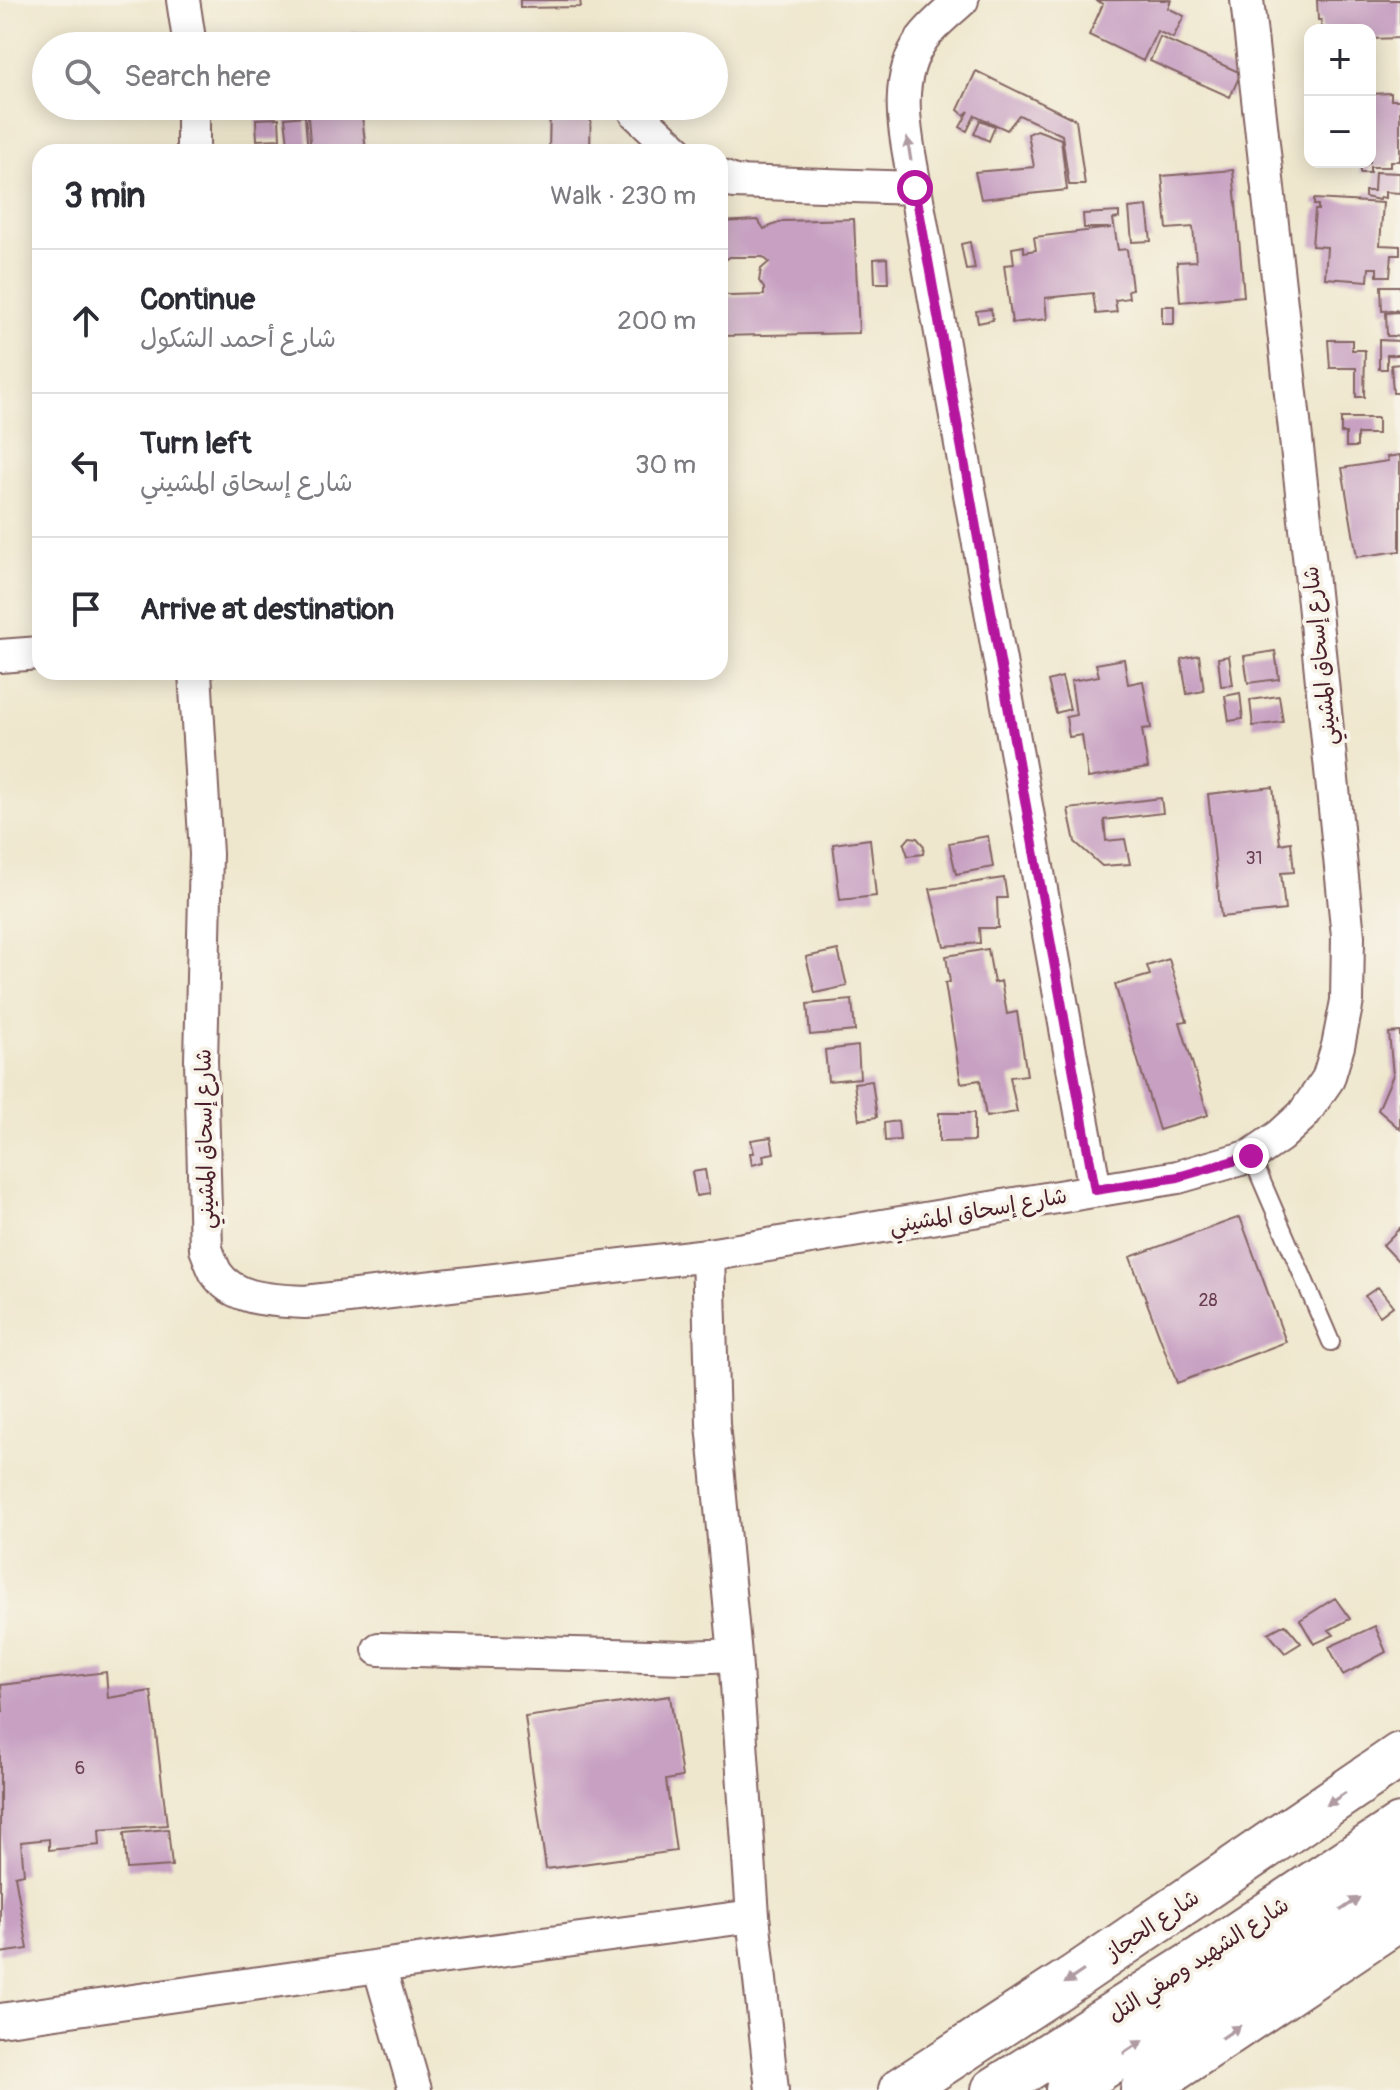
<!DOCTYPE html>
<html lang="en">
<head>
<meta charset="utf-8">
<style>
	body { margin:0; font-family:Pangolin,"Playpen Sans Arabic",sans-serif; background:#f7f7f7; color:#2b2b33 }
	.controls { position:absolute; right:24px; top:24px; display:grid; overflow:hidden; border-radius:16px; box-shadow:0 4px 20px #0003 }
	.controls button { width:72px; height:72px; display:grid; place-items:center; padding:0; border:0; border-bottom:2px solid #e1e1e2; background:#fff; color:#2b2b33; font:40px sans-serif }
	.stop { position:absolute; width:24px; height:24px; margin:-18px; border:6px solid #b5179e; border-radius:50%; background:#fff }
	.stop.end { background:#b5179e; border-color:#fff; box-shadow:0 2px 8px #0008 }
	.list { margin:0; padding:0; list-style:none }
	h2 { display:flex; justify-content:space-between; align-items:center; height:104px; margin:0; padding:0 32px; font-size:34px }
	h2 small { font-size:26px; font-weight:400; color:#7c7c81 }
	.list li { display:grid; grid-template-columns:52px 1fr auto; gap:24px; align-items:center; box-sizing:border-box; height:144px; padding:0 32px; border-top:2px solid #e1e1e2 }
	.list b { display:block; font-size:30px; white-space:nowrap }
	.list p { margin:0; font-size:26px; white-space:nowrap; color:#7c7c81 }
	.list em { font-size:26px; font-style:normal; color:#7c7c81 }
	.icon { flex:none; width:44px; height:44px; fill:none; stroke:currentColor; stroke-width:2; stroke-linecap:round; stroke-linejoin:round }
	.map { position:relative; flex:none; width:1400px; height:2090px; overflow:hidden }
	.search { position:absolute; background:#fff; box-shadow:0 4px 20px #0003; left:32px; top:32px; width:696px; height:88px; display:flex; align-items:center; gap:20px; box-sizing:border-box; padding:0 28px; border-radius:44px; color:#7c7c81; font-size:30px }
	.panel { position:absolute; background:#fff; box-shadow:0 4px 20px #0003; left:32px; top:144px; width:696px; height:536px; border-radius:24px }
	.map>svg:first-child { display:block }
	.building { fill:#c7a0c2 }
	.lines { fill:none; stroke-linecap:round; stroke-linejoin:round }
	.lane-casing { stroke:#846564; stroke-width:20 }
	.street-casing { stroke:#846564; stroke-width:36 }
	.secondary-casing { stroke:#846564; stroke-width:48 }
	.lane { stroke:#fff; stroke-width:16 }
	.street { stroke:#fff; stroke-width:32 }
	.secondary { stroke:#fff; stroke-width:44 }
	.oneway { fill:#ae9aa0 }
	.route { stroke:#b5179e; stroke-width:10 }
	.labels { text-anchor:middle; stroke-width:8; stroke-linejoin:round; paint-order:stroke }
	.number-label { font-size:18px; fill:#693f51 }
	.street-label { font-size:22px; fill:#4a1f2b; stroke:#f7f3e8 }
</style>
</head>
<body>
<div class="map">
<svg width="1400" height="2090" viewBox="0 0 1400 2090">
	<rect width="100%" height="100%" fill="#f7f3e8"/>
	<filter id="ink" filterUnits="userSpaceOnUse"><feTurbulence type="fractalNoise" baseFrequency=".0125" numOctaves="2"/><feDisplacementMap in="SourceGraphic" scale="16" xChannelSelector="R" yChannelSelector="G"/><feConvolveMatrix kernelMatrix="1 2 1 2 8 2 1 2 1" color-interpolation-filters="sRGB"/></filter>
	<filter id="wash" filterUnits="userSpaceOnUse"><feTurbulence type="fractalNoise" baseFrequency=".006" numOctaves="4" result="noise"/><feDisplacementMap in="SourceGraphic" scale="32" xChannelSelector="R" yChannelSelector="G"/><feGaussianBlur stdDeviation="1.8" result="paint"/><feColorMatrix in="noise" values="0 0 0 0 0 0 0 0 0 0 0 0 0 0 0 0 0 1.4 0 .05"/><feComposite in="paint" operator="in"/></filter>
	<g filter="url(#wash)">
		<rect width="100%" height="100%" fill="#efe7cd"/>
		<g id="blocks">
			<path class="building" d="M520,0H580L581,7L520,8Z
				M1095,0H1171L1168,8L1184,16L1173,38L1157,31L1143,61L1089,35L1103,4Z
				M1317,0H1400V38L1370,39V30H1322L1321,20H1318Z
				M352,32H374V46H352Z
				M438,34L439,46H385V36Z
				M1160,37L1241,73L1230,97L1150,61Z
				M976,71L1076,120L1085,185H1069L1062,135L1019,115L1007,130L975,115L967,131L960,127L969,111L964,115L958,110Z
				M1391,93V100H1400V161H1390V167H1370V173H1360V162H1370V94Z
				M307,106H361L366,152H311Z
				M550,106H591L590,152H549Z
				M305,116L308,152H289L285,118Z
				M279,118L280,139L257,140L256,119Z
				M980,120L995,126L989,141L974,134Z
				M1037,130L1061,139L1067,190L981,199L975,172L1034,167L1028,134Z
				M1233,170L1244,296L1180,302L1177,262L1196,261L1193,227L1167,229L1162,176Z
				M1375,172L1400,173V193L1385,192V198L1380,197L1379,200L1365,197V191H1374Z
				M1314,199L1383,203L1380,245L1400,246V255H1392L1390,276H1377V268H1369L1368,281L1325,278L1327,247L1312,246L1315,210H1318V205H1314Z
				M1147,206L1151,241L1132,242L1129,208Z
				M1119,212V218L1113,219L1118,250L1127,249L1132,289L1128,290L1129,298L1115,300L1117,312L1096,314L1093,293L1045,298L1047,319L1012,323L1004,265L1014,264L1012,248L1024,246V252L1036,250L1034,237L1111,228H1084L1083,214Z
				M854,219L859,333L720,336V293L732,296L764,295V288L759,281L761,269L769,262L763,257H730L720,263V222L758,220L764,229L783,221Z
				M970,242L975,269L966,270L961,244Z
				M887,258L888,283H875L874,259Z
				M1381,286H1400V310L1382,311Z
				M1162,306H1174V324H1162Z
				M991,309L993,320L978,323L976,311Z
				M1400,312V336H1387L1386,313Z
				M1328,340H1352V350H1365L1364,397H1356V368H1330Z
				M1379,340L1400,341V355H1387V369H1379Z
				M1400,364V393H1393L1391,365Z
				M1341,418H1378V434H1357V447H1346V433H1341Z
				M1400,455V551L1357,557L1342,468L1388,461L1387,457Z
				M1275,651L1279,679L1248,683L1244,656Z
				M1199,655L1204,691L1187,694L1181,659Z
				M1229,656L1233,685L1221,686L1218,658Z
				M1124,659L1128,684L1143,681L1151,728L1142,729L1148,768L1088,778L1082,735L1069,737L1066,717L1076,715L1071,681L1099,676L1096,664Z
				M1062,677L1070,709L1056,713L1048,681Z
				M1240,693L1243,719L1229,721L1225,696Z
				M1279,696L1283,722L1253,726L1250,700Z
				M1273,787L1280,844L1291,842L1294,872L1281,873L1285,910L1221,917L1208,794Z
				M1161,798L1163,813L1104,820L1106,841L1125,839L1130,864L1102,866L1075,842L1068,809Z
				M988,836L993,867L956,874L949,843Z
				M910,837L917,838L924,846L923,854L908,856L904,844Z
				M870,839L876,896L840,900L833,844Z
				M1004,878L1007,898H997L998,928H979L980,943L944,946L930,889Z
				M988,949L994,983L1001,981L1007,1014L1017,1012L1027,1075L1010,1077L1017,1112L986,1117L980,1080L961,1083L945,983L950,982L946,956Z
				M838,950L847,986L815,993L806,957Z
				M1169,959L1187,1021L1180,1022L1208,1115L1159,1130L1115,985L1150,975L1147,966Z
				M852,1000L855,1031L810,1035L807,1004Z
				M1400,1032V1129L1378,1110L1393,1075L1389,1033Z
				M858,1046L860,1078L828,1081L825,1050Z
				M872,1081L877,1117L859,1120L854,1083Z
				M939,1113H974V1141L939,1142Z
				M898,1121L900,1140L885,1141L884,1123Z
				M771,1137L774,1153L763,1155L764,1162L752,1165L750,1153H754L751,1140Z
				M705,1170L709,1194L696,1196L692,1172Z
				M1240,1217L1286,1342L1177,1383L1130,1257Z
				M1400,1228V1263L1383,1245Z
				M1378,1287L1393,1306L1380,1316L1365,1296Z
				M1335,1598L1350,1619L1329,1630L1334,1635L1314,1644L1300,1620Z
				M1285,1624L1301,1643L1285,1653L1268,1633Z
				M1375,1626L1386,1652L1343,1675L1329,1647Z
				M106,1672L108,1698L151,1691L167,1825L99,1830L100,1845L49,1850V1839L21,1842L24,1874L15,1876L28,1949L0,1953V1711H3L1,1685Z
				M670,1696L682,1777L666,1780L676,1851L546,1869L525,1717Z
				M168,1829L172,1866L127,1869L124,1833Z"/>
		</g>
	</g>
	<g filter="url(#ink)">
		<use href="#blocks" fill-opacity="0" stroke="#846564" stroke-width="2"/>
		<g class="lines">
			<defs>
				<path id="lane" d="M1251,1156L1331,1342"/>
				<path id="street" d="M183,0L190,46
					M962,0C949,12 933,24 922,39C891,84 907,137 915,188L1095,1190
					M636,113L678,152
					M193,152V106
					M720,176L734,182L915,188
					M0,656L40,653
					M195,672L206,854L201,1060L206,1249C209,1256 212,1266 216,1273C234,1301 275,1300 305,1302L708,1255L1178,1177L1251,1156L1280,1136L1303,1115L1328,1079L1338,1046L1347,1001L1348,936L1310,564L1247,0
					M708,1255L713,1424L735,1655L753,1916L772,2090
					M379,1649L687,1657L735,1655
					M379,1966L415,2090
					M0,2020L379,1966L753,1916"/>
				<path id="secondary" d="M901,2090L1076,1976L1400,1755
					M994,2090L1202,1958L1400,1826
					M1068,2090L1400,1870
					M1143,2090L1400,1918"/>
			</defs>
			<use href="#lane" class="lane-casing"/>
			<use href="#street" class="street-casing"/>
			<use href="#secondary" class="secondary-casing"/>
			<use href="#lane" class="lane"/>
			<use href="#street" class="street"/>
			<use href="#secondary" class="secondary"/>
		</g>
		<defs><path id="oneway-solid" d="M-6-.8H1V-3.2L6.5 0L1 3.2V.8H-6Z" transform="scale(2)"/></defs>
		<g class="oneway">
			<use href="#oneway-solid" transform="translate(909 149) rotate(-99)"/>
			<use href="#oneway-solid" transform="translate(1336 1799) rotate(146)"/>
			<use href="#oneway-solid" transform="translate(1350 1904) rotate(-34)"/>
			<use href="#oneway-solid" transform="translate(1074 1977) rotate(146)"/>
			<use href="#oneway-solid" transform="translate(1231 2032) rotate(-34)"/>
			<use href="#oneway-solid" transform="translate(1133 2047) rotate(-33)"/>
		</g>
	</g>
	<g class="lines" filter="url(#ink)">
		<path class="route" d="M915,188L1095,1190L1178,1177L1251,1156"/>
	</g>
	<g class="labels">
		<g class="number-label">
			<text x="1254" y="864">31</text>
			<text x="1208" y="1306">28</text>
			<text x="80" y="1774">6</text>
		</g>
		<g class="street-label">
			<text transform="translate(1319 656) rotate(-96)" y="8">شارع إسحاق المشيني</text>
			<text transform="translate(204 1139) rotate(-91)" y="8">شارع إسحاق المشيني</text>
			<text transform="translate(978 1210) rotate(-10)" y="8">شارع إسحاق المشيني</text>
			<text transform="translate(1152 1924) rotate(-34)" y="8">شارع الحجاز</text>
			<text transform="translate(1198 1959) rotate(-33)" y="8">شارع الشهيد وصفي التل</text>
		</g>
	</g>
</svg>
<div class="controls">
<button>+</button>
<button>−</button>
</div>
<div class="stop" style="left:915px;top:188px"></div>
<div class="stop end" style="left:1251px;top:1156px"></div>
<div class="search"><svg class="icon" aria-label="search" viewBox="0 0 24 24"><circle cx="10" cy="10" r="6"/><path d="M15 15l6 6"/></svg>Search here</div>
<section class="panel">
<h2>3 min<small>Walk · 230 m</small></h2>
<ul class="list">
<li><svg class="icon" aria-label="ahead" viewBox="0 0 24 24"><path d="M12 20V5M6 11l6-6 6 6"/></svg><div><b>Continue</b><p>شارع أحمد الشكول</p></div><em>200 m</em></li>
<li><svg class="icon" aria-label="left" viewBox="0 0 24 24"><path d="M17 20v-9H6M10 6l-5 5 5 5"/></svg><div><b>Turn left</b><p>شارع إسحاق المشيني</p></div><em>30 m</em></li>
<li><svg class="icon" aria-label="arrive" viewBox="0 0 24 24"><path d="M6 21V4h12l-3 4 3 4H6"/></svg><div><b>Arrive at destination</b></div></li>
</ul>
</section>
</div>
</body>
</html>
